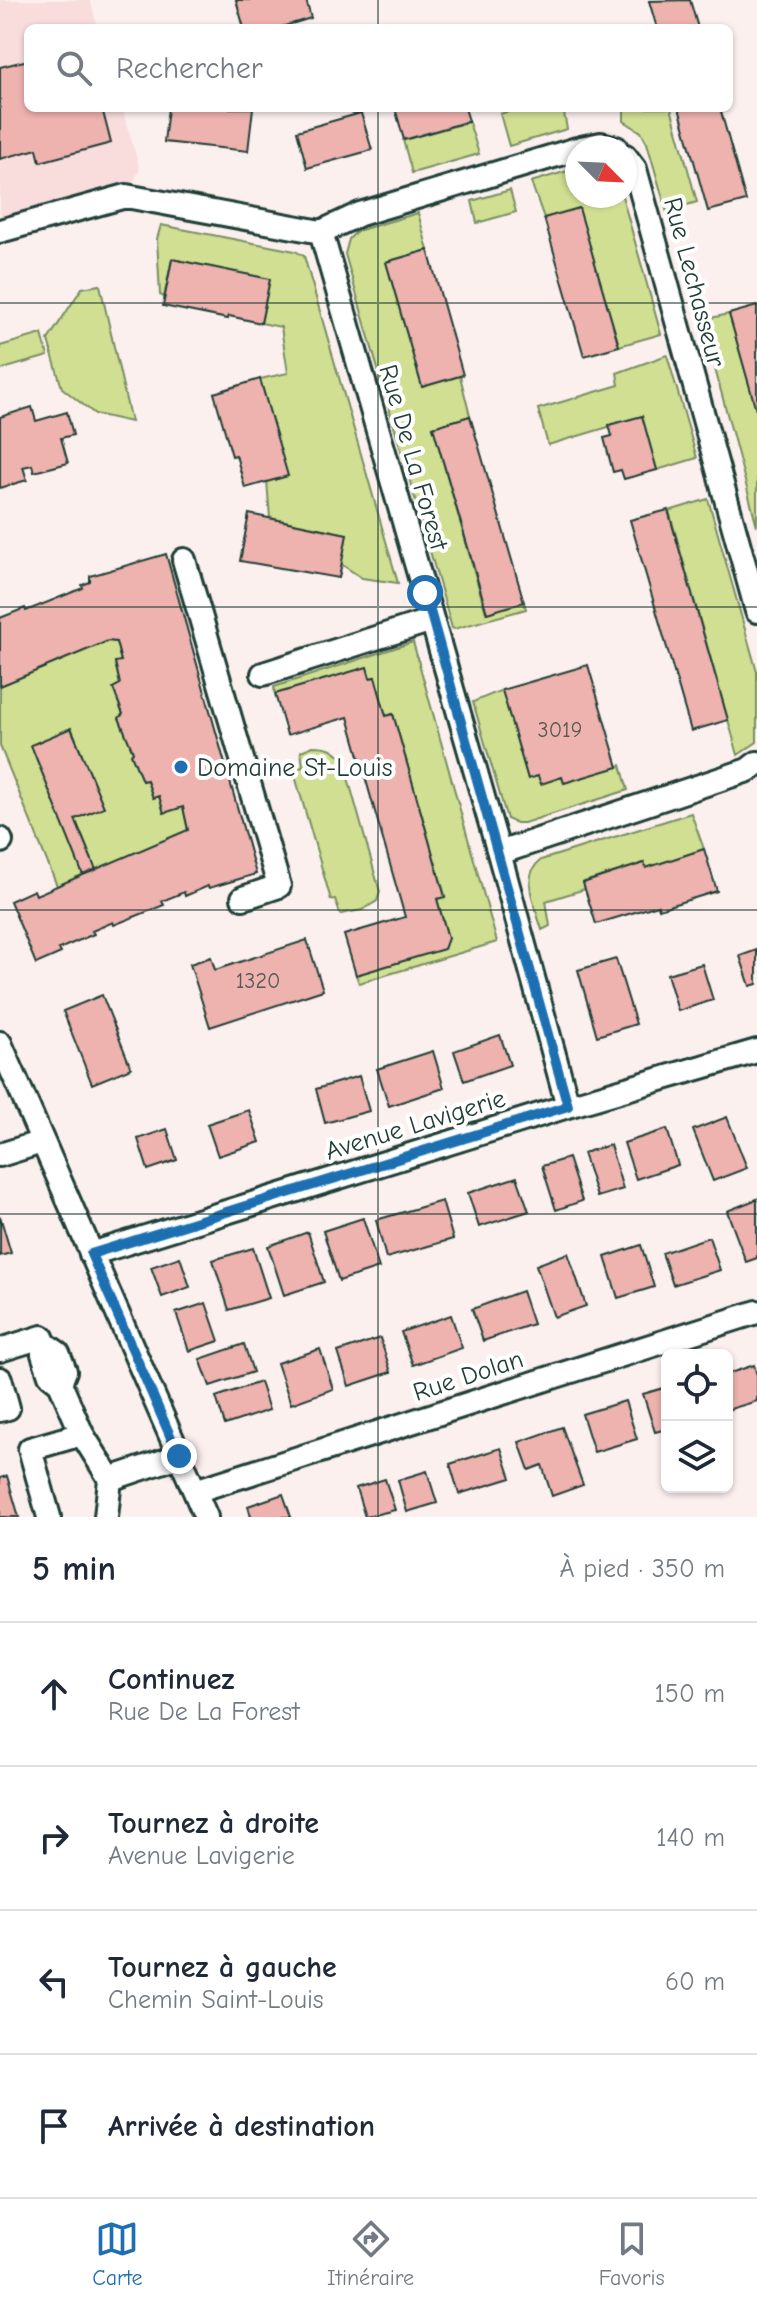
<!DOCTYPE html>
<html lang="fr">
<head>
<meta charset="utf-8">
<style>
	body { margin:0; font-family:"Comic Neue",sans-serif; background:#f2f2f3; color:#1f2937 }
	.controls { position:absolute; right:24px; bottom:24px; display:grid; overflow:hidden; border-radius:12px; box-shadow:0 2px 6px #0004 }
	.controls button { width:72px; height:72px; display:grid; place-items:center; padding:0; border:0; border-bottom:2px solid #e0e1e3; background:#fff; color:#1f2937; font:40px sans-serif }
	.compass { position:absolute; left:565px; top:136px; width:72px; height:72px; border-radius:50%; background:#fff; box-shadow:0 2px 6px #0004; rotate:114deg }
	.stop { position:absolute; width:24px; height:24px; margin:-18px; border:6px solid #1f6fb2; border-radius:50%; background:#fff }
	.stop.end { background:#1f6fb2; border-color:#fff; box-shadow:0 2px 8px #0008 }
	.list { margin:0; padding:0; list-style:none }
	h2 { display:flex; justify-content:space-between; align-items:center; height:104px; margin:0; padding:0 32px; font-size:34px }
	h2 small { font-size:26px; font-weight:400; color:#747a83 }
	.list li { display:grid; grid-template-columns:52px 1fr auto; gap:24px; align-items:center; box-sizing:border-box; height:144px; padding:0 32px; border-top:2px solid #e0e1e3 }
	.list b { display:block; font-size:30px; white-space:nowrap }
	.list p { margin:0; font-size:26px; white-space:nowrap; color:#747a83 }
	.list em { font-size:26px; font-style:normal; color:#747a83 }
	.icon { flex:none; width:44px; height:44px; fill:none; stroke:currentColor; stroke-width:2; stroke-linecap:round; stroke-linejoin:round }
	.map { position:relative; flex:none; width:757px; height:1517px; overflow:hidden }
	.search { position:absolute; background:#fff; box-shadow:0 2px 6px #0004; left:24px; right:24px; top:24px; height:88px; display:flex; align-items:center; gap:20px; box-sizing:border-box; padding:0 28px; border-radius:12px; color:#747a83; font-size:30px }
	.sheet { height:680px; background:#fff }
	nav { display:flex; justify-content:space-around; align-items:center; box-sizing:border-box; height:112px; border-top:2px solid #e0e1e3; background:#fff; font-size:22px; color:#747a83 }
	nav a { display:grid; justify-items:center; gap:4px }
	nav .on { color:#1f6fb2 }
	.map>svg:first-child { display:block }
	.built { fill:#f8dddc }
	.green { fill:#d1df92; stroke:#788e63; stroke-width:2 }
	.building { fill:#eeb2af; stroke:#1f3d34; stroke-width:2 }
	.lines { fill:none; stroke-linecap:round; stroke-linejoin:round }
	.minor-casing { stroke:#1f3d34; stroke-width:28 }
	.minor { stroke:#fff; stroke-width:22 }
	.route { stroke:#1f6fb2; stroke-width:10 }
	.grid { fill:none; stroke:#1f3d34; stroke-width:2; stroke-opacity:0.55 }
	.poi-dot { fill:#1f6fb2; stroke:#fff; stroke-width:3 }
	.labels { text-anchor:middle; stroke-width:8; stroke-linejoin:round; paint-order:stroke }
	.number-label { font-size:22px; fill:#535a53 }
	.street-label { font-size:26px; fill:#1f3d34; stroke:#fff }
	.poi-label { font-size:26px; fill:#1f3d34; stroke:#fff; text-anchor:start }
</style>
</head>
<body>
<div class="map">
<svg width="757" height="1517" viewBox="0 0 757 1517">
	<rect width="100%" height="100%" fill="#fcf0ef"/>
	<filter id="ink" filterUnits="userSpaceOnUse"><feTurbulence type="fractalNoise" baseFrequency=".0125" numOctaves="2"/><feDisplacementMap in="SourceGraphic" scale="16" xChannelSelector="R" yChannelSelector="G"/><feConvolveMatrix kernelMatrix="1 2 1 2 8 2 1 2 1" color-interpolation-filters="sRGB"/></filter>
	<g filter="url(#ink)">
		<path class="built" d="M0,0H90L98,28H28V108H122L140,169L126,196L0,231Z"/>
		<path class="green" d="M519,108H563L567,129L509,146L500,114Z
			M624,108H671L697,202L677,208L682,227L672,230L647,143L641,132L624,121Z
			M469,122L479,154L412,173L403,140Z
			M577,168V196H622L661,334L619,346L579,209L544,218L531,182Z
			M510,190L516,212L477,223L472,201Z
			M418,213L428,250L386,262L422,387L460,376L470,416L433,427L486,613L524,602L526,609L454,629L452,628L345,254L349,239L357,231Z
			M161,225L295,251L304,256L398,583L362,578L341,564L347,534L270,518L267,481L287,475L260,379L288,373L281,327L261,323L270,279L172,259L164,297L160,295L157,239Z
			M100,285L131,422L95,414L62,388L48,340L82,288Z
			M729,314L757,411V526L702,320Z
			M42,334L48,356L0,370V346Z
			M667,355L697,458L657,470L642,417L548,445L538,409L619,385L617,373Z
			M708,499L757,672V742L738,755L669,511Z
			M108,641L116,642L121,661L115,663L120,684L113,688L153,798L159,796L164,812L183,807L188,830L96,870L75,819L103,807L72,729L31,745L83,875L57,886L0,746V686Z
			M413,642L497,942L359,983L356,975L444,949L448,938L437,899L445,896L393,714L386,716L375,677L275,694L274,687Z
			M502,690L528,779L538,776L541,783L562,777L564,783L621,765L628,790L524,823H516L507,819L473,702Z
			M313,746C327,746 335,748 343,760L380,892L377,901L362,910L340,914L335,899L331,900L293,769L303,767L301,751Z
			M691,813L704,849L646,868L644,863L584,882L585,889L546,901L550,926L542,930C536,908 519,876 541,860Z"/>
		<path class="building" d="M236,0H306L311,18L278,28H244Z
			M690,0L698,28H657L649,1Z
			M28,60V108H102L111,143L40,162L37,149L0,159V67Z
			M168,108H253L248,151L164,142Z
			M395,108H465L469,121L404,140Z
			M679,108H720L746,201L708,211Z
			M361,113L372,150L307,168L297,131Z
			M579,208L619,346L584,356L544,218Z
			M428,250L463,375L422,387L386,262Z
			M172,259L270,279L261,323L229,316L228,319L163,306Z
			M757,306V413L729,314Z
			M260,379L288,476L245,488L236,455L232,456L214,393Z
			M32,407L36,421L67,412L73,435L61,438L68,463L34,472L32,465L23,467L27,480L0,488V417Z
			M470,416L524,602L487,613L433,427Z
			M642,416L657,470L624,479L621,470L613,472L604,438L612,436L609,425Z
			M668,510L728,720L691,731L630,520Z
			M249,514L347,534L339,578L240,561Z
			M166,554L256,874L209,888L208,886L185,896L184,892L162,901L164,905L114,925L113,922L92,931L94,934L59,949L61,953L36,964L10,901L34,890L36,895L188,830L183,807L164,813L159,796L153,798L147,780L142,781L131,754L133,752L119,718L123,714L113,688L120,684L115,662L121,661L116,642L108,641L0,686V618L25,608L26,611L83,588L82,585L90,582V576Z
			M588,665L618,767L564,783L562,777L541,784L538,776L528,779L502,690Z
			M367,667L370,678L375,677L386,716L393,714L445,897L437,899L448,938L444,949L356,975L344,935L405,917L348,717L287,735L275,694Z
			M71,728L104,807L75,819L96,870L83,875L31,745Z
			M704,849L717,891L659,909L658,905L596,924L583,883L644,863L646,868Z
			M307,940L323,990L210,1027L190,964L211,957L215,970Z
			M757,950V984L750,986L740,956Z
			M616,959L636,1024L597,1036L578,970Z
			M702,964L713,1000L678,1011L667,974Z
			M102,995L131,1068L92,1084L63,1011Z
			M500,1035L510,1065L464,1081L454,1051Z
			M433,1051L444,1088L389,1106L377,1069Z
			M359,1076L369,1111L325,1123L316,1089Z
			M249,1110L260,1142L218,1156L207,1124Z
			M727,1117L747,1168L713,1181L693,1130Z
			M167,1129L177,1160L148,1170L138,1139Z
			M667,1129L678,1165L636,1179L624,1143Z
			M610,1145L623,1189L597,1197L583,1153Z
			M568,1158L582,1201L556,1210L542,1166Z
			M517,1177L529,1211L479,1227L468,1193Z
			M757,1199V1258L746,1262L727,1211Z
			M442,1201L453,1239L386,1258L376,1220Z
			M0,1216L11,1253L0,1256Z
			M363,1218L379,1268L339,1281L323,1231Z
			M308,1232L324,1282L284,1295L268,1246Z
			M709,1237L720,1270L673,1285L662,1253Z
			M641,1245L654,1287L618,1298L605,1257Z
			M253,1248L269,1298L229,1310L213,1260Z
			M568,1253L586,1306L554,1317L536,1265Z
			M180,1257L190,1287L162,1297L151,1267Z
			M522,1291L533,1324L483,1341L472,1309Z
			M206,1303L219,1341L189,1351L176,1313Z
			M451,1315L462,1348L413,1365L401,1332Z
			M380,1338L391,1372L349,1386L338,1352Z
			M244,1344L253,1372L210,1386L200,1359Z
			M320,1349L333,1389L291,1404L277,1363Z
			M754,1365L757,1375V1401L727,1410V1374Z
			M260,1382L269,1410L225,1425L216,1397Z
			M667,1387V1429L655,1432L643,1394Z
			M625,1401L637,1439L594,1452L582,1414Z
			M562,1427L583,1485L552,1496L542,1465L529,1470L519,1442Z
			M501,1448L511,1478L459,1494L450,1464Z
			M427,1471L437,1503L407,1512L398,1480Z
			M7,1476L19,1517H0V1478Z
			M385,1479L395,1510L365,1517L356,1488Z
			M283,1494L291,1517H251L248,1506Z"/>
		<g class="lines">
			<defs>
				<path id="minor" d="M581,148L601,144L616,148
					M625,156L635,169L757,611
					M0,231L126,196L321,232
					M321,232L499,853L568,1106
					M321,232L360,214L577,149
					M184,560L279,886L243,898
					M263,674L432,620
					M0,839L1,841
					M499,853L748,770L757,763
					M0,1043L206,1517
					M0,1155L42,1142
					M91,1254L568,1106L757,1051
					M0,1350L42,1337L45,1344
					M0,1379L8,1408L0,1410
					M60,1383L65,1371L58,1353L45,1344L43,1354L50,1375L60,1383L82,1434L110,1479L106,1517
					M110,1479L179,1456
					M195,1491L757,1312
					M49,1517L30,1449L82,1434"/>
			</defs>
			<use href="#minor" class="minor-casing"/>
			<use href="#minor" class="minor"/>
		</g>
	</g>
	<g class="lines" filter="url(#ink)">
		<path class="route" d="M179,1456L91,1254L568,1106L425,593"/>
	</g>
	<path class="grid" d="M378,0V28M378,108V1517M0,303H757M0,607H757M0,910H757M0,1214H757"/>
	<circle class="poi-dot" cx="181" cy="767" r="8"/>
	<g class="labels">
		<g class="number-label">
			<text x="560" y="737">3019</text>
			<text x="258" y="988">1320</text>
		</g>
		<g class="street-label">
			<text transform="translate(695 282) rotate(75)" y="9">Rue Lechasseur</text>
			<text transform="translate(414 457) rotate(74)" y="9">Rue De La Forest</text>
			<text transform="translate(415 1124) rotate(-17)" y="9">Avenue Lavigerie</text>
			<text transform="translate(468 1375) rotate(-18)" y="9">Rue Dolan</text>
		</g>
		<g class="poi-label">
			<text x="197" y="776">Domaine St-Louis</text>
		</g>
	</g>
</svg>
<div class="controls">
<button><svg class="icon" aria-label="locate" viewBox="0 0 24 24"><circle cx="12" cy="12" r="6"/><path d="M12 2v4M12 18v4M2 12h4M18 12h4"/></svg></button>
<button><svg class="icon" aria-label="layers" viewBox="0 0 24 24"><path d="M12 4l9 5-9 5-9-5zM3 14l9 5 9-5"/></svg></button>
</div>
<svg class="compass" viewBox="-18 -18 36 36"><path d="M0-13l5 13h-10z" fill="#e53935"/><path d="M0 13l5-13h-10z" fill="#747a83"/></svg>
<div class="stop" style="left:425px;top:593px"></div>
<div class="stop end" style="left:179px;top:1456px"></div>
<div class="search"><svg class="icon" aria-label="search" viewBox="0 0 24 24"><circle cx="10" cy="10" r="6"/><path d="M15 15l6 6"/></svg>Rechercher</div>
</div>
<section class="sheet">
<h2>5 min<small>À pied · 350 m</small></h2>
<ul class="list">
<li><svg class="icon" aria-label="ahead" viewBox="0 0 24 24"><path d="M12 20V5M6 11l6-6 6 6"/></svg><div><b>Continuez</b><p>Rue De La Forest</p></div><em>150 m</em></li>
<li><svg class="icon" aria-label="right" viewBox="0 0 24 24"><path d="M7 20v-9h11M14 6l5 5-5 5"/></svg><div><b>Tournez à droite</b><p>Avenue Lavigerie</p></div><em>140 m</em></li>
<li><svg class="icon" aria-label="left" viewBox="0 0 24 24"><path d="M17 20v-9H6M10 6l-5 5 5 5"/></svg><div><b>Tournez à gauche</b><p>Chemin Saint-Louis</p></div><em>60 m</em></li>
<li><svg class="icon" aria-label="arrive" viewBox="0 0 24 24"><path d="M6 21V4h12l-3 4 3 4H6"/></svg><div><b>Arrivée à destination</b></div></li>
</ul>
</section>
<nav>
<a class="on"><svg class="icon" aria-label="map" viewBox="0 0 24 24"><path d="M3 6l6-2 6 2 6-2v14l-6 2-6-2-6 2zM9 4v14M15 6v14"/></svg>Carte</a>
<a><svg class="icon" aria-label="directions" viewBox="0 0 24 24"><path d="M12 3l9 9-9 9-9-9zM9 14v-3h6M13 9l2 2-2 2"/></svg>Itinéraire</a>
<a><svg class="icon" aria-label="saved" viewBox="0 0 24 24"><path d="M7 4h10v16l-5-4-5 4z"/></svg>Favoris</a>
</nav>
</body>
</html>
